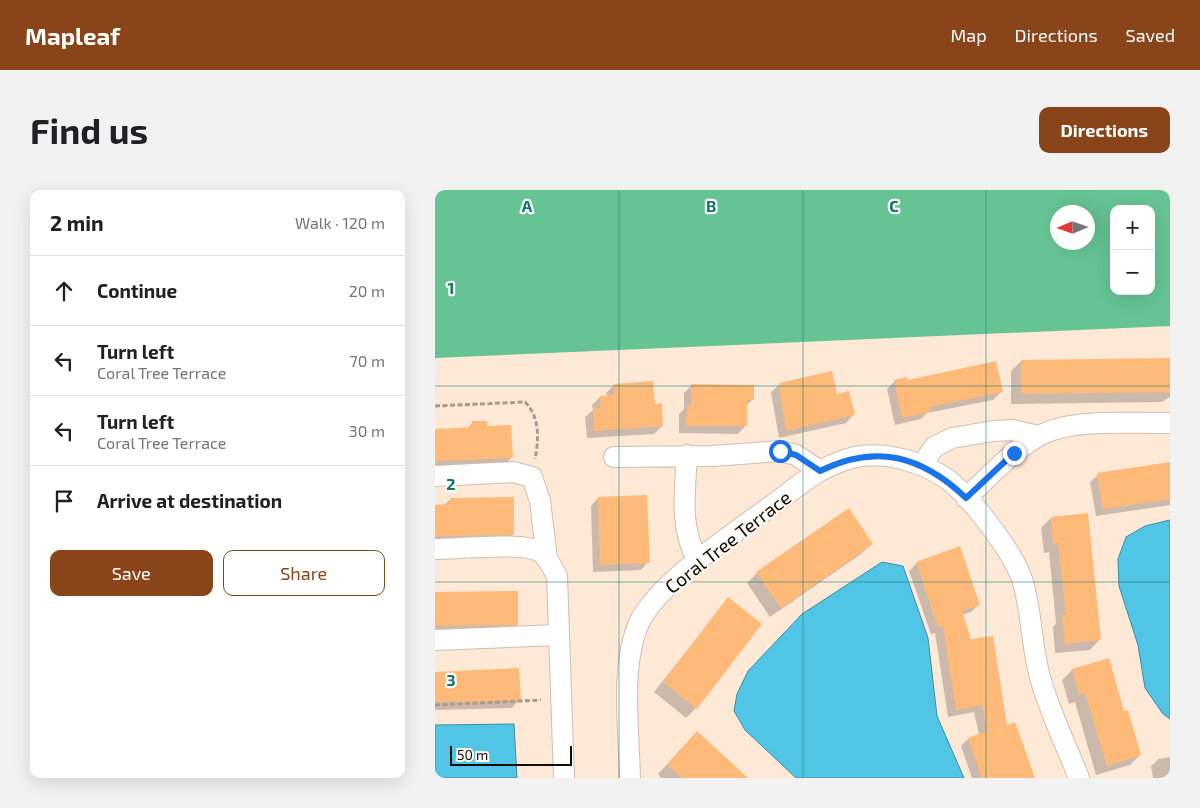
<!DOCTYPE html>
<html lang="en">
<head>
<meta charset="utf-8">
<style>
	body { margin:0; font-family:"Exo 2",sans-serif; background:#f2f2f2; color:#202124 }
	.controls { position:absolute; right:15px; top:15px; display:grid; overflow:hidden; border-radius:10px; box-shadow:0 5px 20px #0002 }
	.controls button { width:45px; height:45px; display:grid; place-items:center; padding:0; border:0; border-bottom:1px solid #e0e0e0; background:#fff; color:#202124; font:25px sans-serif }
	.compass { position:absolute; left:615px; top:15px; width:45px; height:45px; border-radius:50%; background:#fff; box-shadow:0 5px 20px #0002; rotate:268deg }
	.scale { position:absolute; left:15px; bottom:12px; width:122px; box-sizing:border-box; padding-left:5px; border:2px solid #120c06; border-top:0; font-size:14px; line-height:18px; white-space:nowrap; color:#120c06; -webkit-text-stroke:4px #fefaf6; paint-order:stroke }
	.stop { position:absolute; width:15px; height:15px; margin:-11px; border:4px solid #1a73e8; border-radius:50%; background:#fff }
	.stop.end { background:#1a73e8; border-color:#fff; box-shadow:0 1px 5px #0008 }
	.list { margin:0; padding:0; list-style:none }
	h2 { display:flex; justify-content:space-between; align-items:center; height:65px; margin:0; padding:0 20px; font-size:21px }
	h2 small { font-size:16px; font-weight:400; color:#757577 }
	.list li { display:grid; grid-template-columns:32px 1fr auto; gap:15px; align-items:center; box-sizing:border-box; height:70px; padding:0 20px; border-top:1px solid #e0e0e0 }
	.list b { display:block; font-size:19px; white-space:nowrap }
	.list p { margin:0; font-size:16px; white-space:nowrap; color:#757577 }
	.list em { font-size:16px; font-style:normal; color:#757577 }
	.actions { display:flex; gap:10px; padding:15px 20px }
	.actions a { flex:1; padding:11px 0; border:1px solid #89441a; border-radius:10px; text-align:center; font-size:18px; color:#89441a }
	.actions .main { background:#89441a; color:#fff }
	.icon { flex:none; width:28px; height:28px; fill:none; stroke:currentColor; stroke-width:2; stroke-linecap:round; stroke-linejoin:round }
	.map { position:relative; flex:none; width:735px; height:588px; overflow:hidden; border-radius:10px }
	header { display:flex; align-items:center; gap:30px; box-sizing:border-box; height:70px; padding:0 25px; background:#89441a; color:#fff }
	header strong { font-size:24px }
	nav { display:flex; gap:28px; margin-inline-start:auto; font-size:18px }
	.intro { display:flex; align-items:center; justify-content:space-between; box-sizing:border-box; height:120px; padding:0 30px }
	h1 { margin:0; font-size:35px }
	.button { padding:12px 22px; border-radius:10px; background:#89441a; color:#fff; font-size:18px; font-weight:700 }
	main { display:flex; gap:30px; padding:0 30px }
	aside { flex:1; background:#fff; border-radius:10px; box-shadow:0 5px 20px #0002 }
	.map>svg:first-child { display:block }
	.forest { fill:#66c494; fill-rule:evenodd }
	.water { fill:#50c5e6; stroke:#3d8ea3 }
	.shadow { fill:#0003 }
	.building { fill:#ffba79 }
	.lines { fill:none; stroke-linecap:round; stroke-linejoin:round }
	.minor-casing { stroke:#d2bead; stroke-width:22 }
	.path { stroke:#aa9a8d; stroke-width:3; stroke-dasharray:5 2.5; stroke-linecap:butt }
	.minor { stroke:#fff; stroke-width:20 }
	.route { stroke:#1a73e8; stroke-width:6 }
	.grid { fill:none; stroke:#0f766e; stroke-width:1; stroke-opacity:0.55 }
	.labels { text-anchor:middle; stroke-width:4.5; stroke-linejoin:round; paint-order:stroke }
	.street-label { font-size:19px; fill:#120c06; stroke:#fefaf6 }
	.grid-label { font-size:16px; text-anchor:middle; font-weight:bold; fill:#0f766e; stroke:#fefaf6; stroke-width:4.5; stroke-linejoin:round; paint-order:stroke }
</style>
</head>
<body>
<header>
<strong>Mapleaf</strong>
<nav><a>Map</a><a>Directions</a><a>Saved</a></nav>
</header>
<div class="intro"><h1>Find us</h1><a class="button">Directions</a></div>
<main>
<aside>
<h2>2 min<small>Walk · 120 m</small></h2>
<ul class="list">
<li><svg class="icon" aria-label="ahead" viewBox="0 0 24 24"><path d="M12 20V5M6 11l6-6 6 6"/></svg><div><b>Continue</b></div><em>20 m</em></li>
<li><svg class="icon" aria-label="left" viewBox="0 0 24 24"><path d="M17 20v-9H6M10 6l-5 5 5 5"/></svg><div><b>Turn left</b><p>Coral Tree Terrace</p></div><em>70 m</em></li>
<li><svg class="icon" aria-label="left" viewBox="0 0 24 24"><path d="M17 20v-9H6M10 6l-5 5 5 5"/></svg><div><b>Turn left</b><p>Coral Tree Terrace</p></div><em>30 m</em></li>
<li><svg class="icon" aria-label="arrive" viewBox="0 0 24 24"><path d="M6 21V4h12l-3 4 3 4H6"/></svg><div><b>Arrive at destination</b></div></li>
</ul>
<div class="actions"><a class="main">Save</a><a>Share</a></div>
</aside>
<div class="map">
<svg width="735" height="588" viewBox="0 0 735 588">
	<rect width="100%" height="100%" fill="#fee9d7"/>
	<path class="forest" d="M0,0H735V136L0,168ZM679,19H716V101H679ZM622,22H652V52H622Z"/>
	<path class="water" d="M735,330V529L728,524L710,498L703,455L684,396L683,369L691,347L710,336Z
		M447,372L468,376L493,448L502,526L529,588H361L310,540L299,521L302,504L313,481L367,424Z
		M79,534L82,588H0V535Z"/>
	<path class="shadow" d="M735,170V207L727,212L576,214V181L586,171Z
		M460,191L566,202L558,210L492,223L486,229L460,235L452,199Z
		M179,195L219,215L227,236L219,244L152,248L150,227L158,220L157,215L165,207L172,206L171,203Z
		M257,195L318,209L311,216L310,236L303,244L244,243V224L249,219V203Z
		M344,195L402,206L418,225L411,233L344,248L336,202Z
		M38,233L51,237L76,268L69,276L0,277V241L32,238Z
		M735,273V315L661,326L655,292L663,285Z
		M163,308L213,372L206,380L158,382L156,316Z
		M16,309L78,344L70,352L0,354V316L9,315Z
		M616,328L665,449L655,460L620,463L618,437L621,433L614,362L609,363L606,338Z
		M436,354L426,364L335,427L312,393L322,383Z
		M482,373L544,414L536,422L527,425L535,451L571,537L598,588H537L526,556L533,549L544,545L539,522L513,527L500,443L496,444L474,381Z
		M0,404L82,434L74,442L0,444Z
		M293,409L261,518L251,528L219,502Z
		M673,469L688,522L705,565L695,575L661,585L640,512L634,514L627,490L637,480Z
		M0,482L84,510L77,518L0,520Z
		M252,553L311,588H226L223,584Z
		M735,567V588H718L716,576L724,569Z"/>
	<path class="building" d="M735,168V202L586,204V170Z
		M561,171L568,202L494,217L495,222L467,228L459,190L472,187L473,190Z
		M397,181L402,204L414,201L420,225L351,241L344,193Z
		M218,191L220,214L227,213L228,236L159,241L158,218H165V206L179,205V194Z
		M256,194L319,195V210H312V236H251L252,215H256Z
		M37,231H52V236L76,235L78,268L0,271V239L37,237Z
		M735,272V309L668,319L662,283Z
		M212,305L215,373L165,375L163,307Z
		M79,307V345L0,346V315L15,314V308Z
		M414,318L438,354L346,418L321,382Z
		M653,323L666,450L630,454L627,425H631L623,353L618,354L616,327Z
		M525,356L545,415L527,421L536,449L558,446L572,535L580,532L600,588H547L533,548L552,541L547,515L521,520L508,436L503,437L481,372Z
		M83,401V435L0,436V402Z
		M293,407L327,434L262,519L228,492Z
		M674,468L689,521L693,520L706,565L672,576L650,503L644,505L637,479Z
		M84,478L86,510L22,513V511L0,512V482Z
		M262,541L313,588H247L232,574Z"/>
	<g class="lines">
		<defs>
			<path id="minor" d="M252,265C250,304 244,336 263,372
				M179,267L278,266L345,261L361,265L385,281
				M487,275L499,257L517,248L558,241L578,240L603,246
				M0,286L78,282L97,287L105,311L112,369
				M531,308C554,287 575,263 602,247C637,227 695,234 735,233
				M0,359C24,359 85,352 104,361C113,366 117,378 122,386L129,588
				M0,450L124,445
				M195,588C194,542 185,476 204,433C222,394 294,347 329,321C348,308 366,292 385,281C398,274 411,268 426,266C454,262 489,273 512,289C536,307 577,361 587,389C597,421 596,455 605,487C614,521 631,555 644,588"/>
		</defs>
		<use href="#minor" class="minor-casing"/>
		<path class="path" d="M0,216L90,212C105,227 104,249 100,269
			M0,515L106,510"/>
		<use href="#minor" class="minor"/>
	</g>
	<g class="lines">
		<path class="route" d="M345,261L361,265L385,281C441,253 487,266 531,308L579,263"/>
	</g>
	<path class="grid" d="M184,0V588M368,0V588M551,0V588M0,196H735M0,392H735"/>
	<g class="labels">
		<g class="street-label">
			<text transform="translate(293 352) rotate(-38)" y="7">Coral Tree Terrace</text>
		</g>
	</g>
	<g class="grid-label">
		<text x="92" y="22">A</text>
		<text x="276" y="22">B</text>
		<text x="459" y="22">C</text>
		<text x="16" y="104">1</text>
		<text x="16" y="300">2</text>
		<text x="16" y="496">3</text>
	</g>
</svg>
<div class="controls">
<button>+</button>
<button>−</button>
</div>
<svg class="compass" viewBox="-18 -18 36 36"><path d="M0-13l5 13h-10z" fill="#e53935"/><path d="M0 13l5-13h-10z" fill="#757577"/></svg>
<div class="scale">50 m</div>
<div class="stop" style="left:345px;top:261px"></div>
<div class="stop end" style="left:579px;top:263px"></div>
</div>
</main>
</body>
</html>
